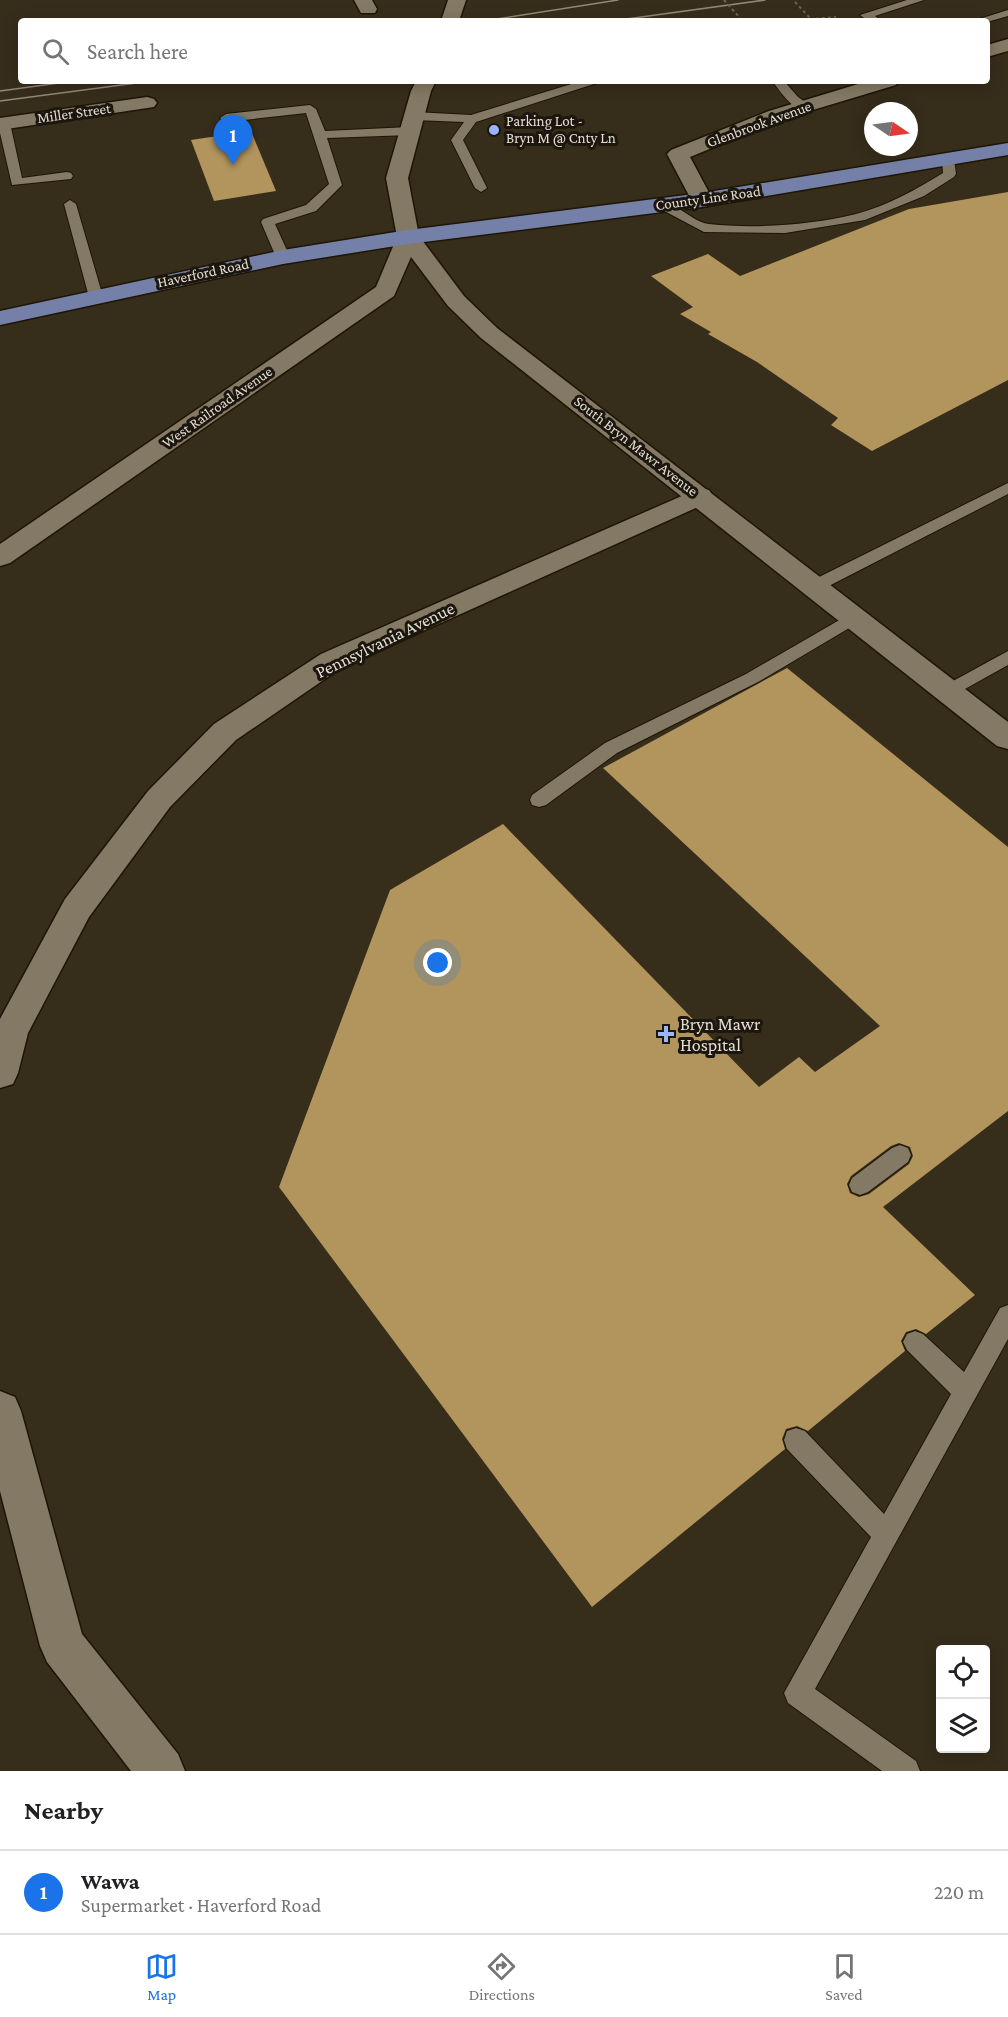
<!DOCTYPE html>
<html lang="en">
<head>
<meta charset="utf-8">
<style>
	body { margin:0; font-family:"Crimson Pro",serif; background:#f2f2f2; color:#202124 }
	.controls { position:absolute; right:18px; bottom:18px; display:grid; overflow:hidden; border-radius:6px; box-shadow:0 3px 15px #0003 }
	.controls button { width:54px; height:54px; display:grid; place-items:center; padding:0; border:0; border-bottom:2px solid #e0e0e0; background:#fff; color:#202124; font:30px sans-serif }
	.compass { position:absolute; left:864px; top:102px; width:54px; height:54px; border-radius:50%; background:#fff; box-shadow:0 3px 15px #0003; rotate:103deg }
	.you { position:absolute; left:438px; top:963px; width:21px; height:21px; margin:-15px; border:4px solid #fff; border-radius:50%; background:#1a73e8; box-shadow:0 0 0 9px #1a73e833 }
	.badge { display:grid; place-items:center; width:39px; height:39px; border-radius:50%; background:#1a73e8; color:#fff; font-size:20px; font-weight:700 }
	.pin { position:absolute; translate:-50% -50px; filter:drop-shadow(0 2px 3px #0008) }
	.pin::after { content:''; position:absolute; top:32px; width:21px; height:18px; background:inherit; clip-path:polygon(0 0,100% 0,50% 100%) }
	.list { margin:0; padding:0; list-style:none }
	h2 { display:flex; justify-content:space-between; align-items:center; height:78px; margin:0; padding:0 24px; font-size:26px }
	h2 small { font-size:20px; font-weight:400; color:#757577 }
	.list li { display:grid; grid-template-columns:39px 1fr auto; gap:18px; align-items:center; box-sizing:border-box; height:84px; padding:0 24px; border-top:2px solid #e0e0e0 }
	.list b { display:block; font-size:22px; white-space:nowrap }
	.list p { margin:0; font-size:20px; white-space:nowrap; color:#757577 }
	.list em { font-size:20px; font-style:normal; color:#757577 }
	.icon { flex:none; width:33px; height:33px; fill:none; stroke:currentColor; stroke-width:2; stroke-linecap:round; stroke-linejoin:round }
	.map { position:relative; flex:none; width:1008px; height:1771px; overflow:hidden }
	.search { position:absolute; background:#fff; box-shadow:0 3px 15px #0003; left:18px; right:18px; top:18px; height:66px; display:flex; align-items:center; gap:15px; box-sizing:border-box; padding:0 21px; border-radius:6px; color:#757577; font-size:22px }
	.sheet { height:162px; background:#fff }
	nav { display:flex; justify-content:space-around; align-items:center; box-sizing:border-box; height:84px; border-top:2px solid #e0e0e0; background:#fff; font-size:16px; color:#757577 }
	nav a { display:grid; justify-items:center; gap:3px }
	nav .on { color:#1a73e8 }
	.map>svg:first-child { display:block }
	.building { fill:#b2945d; fill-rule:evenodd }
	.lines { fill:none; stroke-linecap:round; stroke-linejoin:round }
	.lane-casing { stroke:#1e1504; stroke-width:2 }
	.street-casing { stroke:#1e1504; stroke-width:3 }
	.secondary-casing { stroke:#1e1504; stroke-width:3 }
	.primary-casing { stroke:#1e1504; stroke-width:3 }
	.path { stroke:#6d6455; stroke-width:2; stroke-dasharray:3 3; stroke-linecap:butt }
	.lane { fill:#847964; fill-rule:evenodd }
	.street { fill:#847964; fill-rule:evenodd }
	.secondary { fill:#847964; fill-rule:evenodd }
	.primary { fill:#7480a7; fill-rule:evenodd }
	.tram { stroke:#91897b; stroke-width:1.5 }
	.path-bridge { stroke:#6d6455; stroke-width:2; stroke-dasharray:3 3; stroke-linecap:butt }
	.poi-dot { fill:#99b5fd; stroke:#1b160e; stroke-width:2 }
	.labels { text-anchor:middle; stroke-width:6; stroke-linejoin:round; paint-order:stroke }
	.far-street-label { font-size:15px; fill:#e4ddd2; stroke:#1b160e }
	.far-poi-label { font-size:15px; fill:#e4ddd2; stroke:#1b160e; text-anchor:start }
	.street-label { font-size:18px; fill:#e4ddd2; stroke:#1b160e }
	.poi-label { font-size:18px; fill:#e4ddd2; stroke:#1b160e; text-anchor:start }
</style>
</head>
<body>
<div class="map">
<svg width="1008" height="1771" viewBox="0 0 1008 1771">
	<rect width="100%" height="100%" fill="#372d1b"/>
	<path class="building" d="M251,131L276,191L214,201L191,140Z
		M1008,192V380L872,451L831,425L838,418L757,362L708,334L711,332L680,314L693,307L651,276L708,254L740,276L909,209Z
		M787,668L1008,847V1111L883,1207L975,1295L926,1334L916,1329L906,1332L901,1341L905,1351L808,1431L797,1426L786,1429L782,1439L785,1449L592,1607L279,1187L390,890L503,824L759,1087L799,1057L815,1072L880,1026L603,768ZM899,1143L910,1147L913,1156L909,1164L869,1194L859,1197L850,1193L847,1184L851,1176L891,1146Z"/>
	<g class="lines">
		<defs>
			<path id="lane" d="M907,0H924L875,16L882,21H868L860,15Z
				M1008,10V16L987,22L973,21Z
				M581,81H599L597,83L476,122L463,140L487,188L481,192L475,188L451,140L464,122L414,120L408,116L414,112L471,115Z
				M772,81H784L798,97L808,104V110C793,112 781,92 772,81Z
				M310,105L316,109L325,131L410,127L416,131L410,135L327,138L342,185L316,211L275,224L290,257L283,261L276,257L261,222L263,219L306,205L329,184L306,113L226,122L220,118L226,114Z
				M4,119L10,123L22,178L67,172L71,173L73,176L71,179L12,185L0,133V120Z
				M948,155L954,159L956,174L954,177L924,196L865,220L785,233L704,232L653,205L654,202C673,198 691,222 709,224C755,229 812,225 856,214C887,206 917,189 943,173L942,159Z
				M70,200L76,204L103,297L101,300L96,301L89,297L64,204Z
				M1008,483V494L821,590H809L807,586L809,582Z
				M855,611L861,613L863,617L861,621L758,682L617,753L546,805L539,807L532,805L530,800L532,795L605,743L746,674Z
				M1008,651V665L956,694L950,696L944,694L941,690L944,686Z
				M900,1145L908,1148L911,1155L908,1162L868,1192L860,1195L852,1192L849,1185L852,1178L892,1148Z
				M1008,1305V1339L815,1689L916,1761L920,1771H882L788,1703L784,1693L871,1537L787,1449L784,1440L787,1431L796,1428L805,1431L884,1514L951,1394L907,1350L903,1342L907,1334L915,1331L923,1334L964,1372L1000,1308Z"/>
			<path id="street" d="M354,0H372L377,9L375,13H361Z
				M1008,39V51L987,57V45Z
				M868,81H899L896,85L783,119L690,157L713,200L710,205L702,207L694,205L667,154L671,150L769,111Z
				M147,97L154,99L157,103L154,107L0,130V118Z
				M700,488L709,490L713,496L709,502L341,668L236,740L170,807L89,917L28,1033L18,1073L13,1084L0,1088V1019L65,899L148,791L214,724L321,654Z
				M0,1391L15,1397L21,1411L82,1634L178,1754L185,1771H131L47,1662L40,1646L0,1491Z"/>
			<path id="secondary" d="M448,0H466L459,21H441Z
				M416,81H436L431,91L408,178L419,236L464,296L497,328L1008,722V749L997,746L481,338L448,306L411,257L394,296L10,563L0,566V544L376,287L397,237L386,178L411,91Z"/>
			<path id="primary" d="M1008,143V155L702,207L408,244L283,264L0,325V311L283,250L408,230L702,193Z"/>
		</defs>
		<use href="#lane" class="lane-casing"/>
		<use href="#street" class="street-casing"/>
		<use href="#secondary" class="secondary-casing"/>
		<use href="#primary" class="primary-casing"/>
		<path class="path" d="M795,2L811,19
			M740,18L743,21
			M792,21L836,17"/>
		<use href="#lane" class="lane"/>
		<use href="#street" class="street"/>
		<use href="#secondary" class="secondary"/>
		<use href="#primary" class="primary"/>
		<path class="tram" d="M484,21L618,0
			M612,21L765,0
			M0,91L74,81
			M0,101L152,81"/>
		<path class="path-bridge" d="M724,0L740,18"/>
	</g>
	<g class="poi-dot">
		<circle cx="494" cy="130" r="6"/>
		<path d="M663 1025h6v6h6v6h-6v6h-6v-6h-6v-6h6z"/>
	</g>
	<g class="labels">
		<g class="far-street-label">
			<text transform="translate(74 113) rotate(-8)" y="5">Miller Street</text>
			<text transform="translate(759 124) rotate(-20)" y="5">Glenbrook Avenue</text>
			<text transform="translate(708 198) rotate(-8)" y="5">County Line Road</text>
			<text transform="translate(203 273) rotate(-12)" y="5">Haverford Road</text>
			<text transform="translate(217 407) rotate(-35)" y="5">West Railroad Avenue</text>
			<text transform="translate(636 446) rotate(38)" y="5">South Bryn Mawr Avenue</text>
		</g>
		<g class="far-poi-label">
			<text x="506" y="126">Parking Lot -<tspan x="506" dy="17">Bryn M @ Cnty Ln</tspan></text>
		</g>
		<g class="street-label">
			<text transform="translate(385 640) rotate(-26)" y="6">Pennsylvania Avenue</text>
		</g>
		<g class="poi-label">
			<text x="680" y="1030">Bryn Mawr<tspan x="680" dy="21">Hospital</tspan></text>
		</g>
	</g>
</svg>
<div class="controls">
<button><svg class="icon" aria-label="locate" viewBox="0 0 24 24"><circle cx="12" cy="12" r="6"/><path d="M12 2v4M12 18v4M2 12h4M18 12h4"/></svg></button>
<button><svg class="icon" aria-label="layers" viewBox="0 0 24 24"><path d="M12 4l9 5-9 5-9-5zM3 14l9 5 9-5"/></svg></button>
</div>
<svg class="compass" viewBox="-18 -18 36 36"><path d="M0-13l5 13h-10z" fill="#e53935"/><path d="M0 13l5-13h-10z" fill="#757577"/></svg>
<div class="you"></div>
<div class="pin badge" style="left:233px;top:165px">1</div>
<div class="search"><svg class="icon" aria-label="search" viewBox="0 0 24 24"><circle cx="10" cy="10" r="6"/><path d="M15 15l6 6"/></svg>Search here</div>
</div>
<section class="sheet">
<h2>Nearby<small></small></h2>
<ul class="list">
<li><span class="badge">1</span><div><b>Wawa</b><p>Supermarket · Haverford Road</p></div><em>220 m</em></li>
</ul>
</section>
<nav>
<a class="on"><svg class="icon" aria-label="map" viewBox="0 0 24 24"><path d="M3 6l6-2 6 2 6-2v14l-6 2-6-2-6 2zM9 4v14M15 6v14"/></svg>Map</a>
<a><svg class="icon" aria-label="directions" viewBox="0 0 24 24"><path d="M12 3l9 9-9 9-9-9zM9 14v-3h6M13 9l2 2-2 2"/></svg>Directions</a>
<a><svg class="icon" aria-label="saved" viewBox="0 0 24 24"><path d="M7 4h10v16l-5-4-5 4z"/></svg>Saved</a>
</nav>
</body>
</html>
